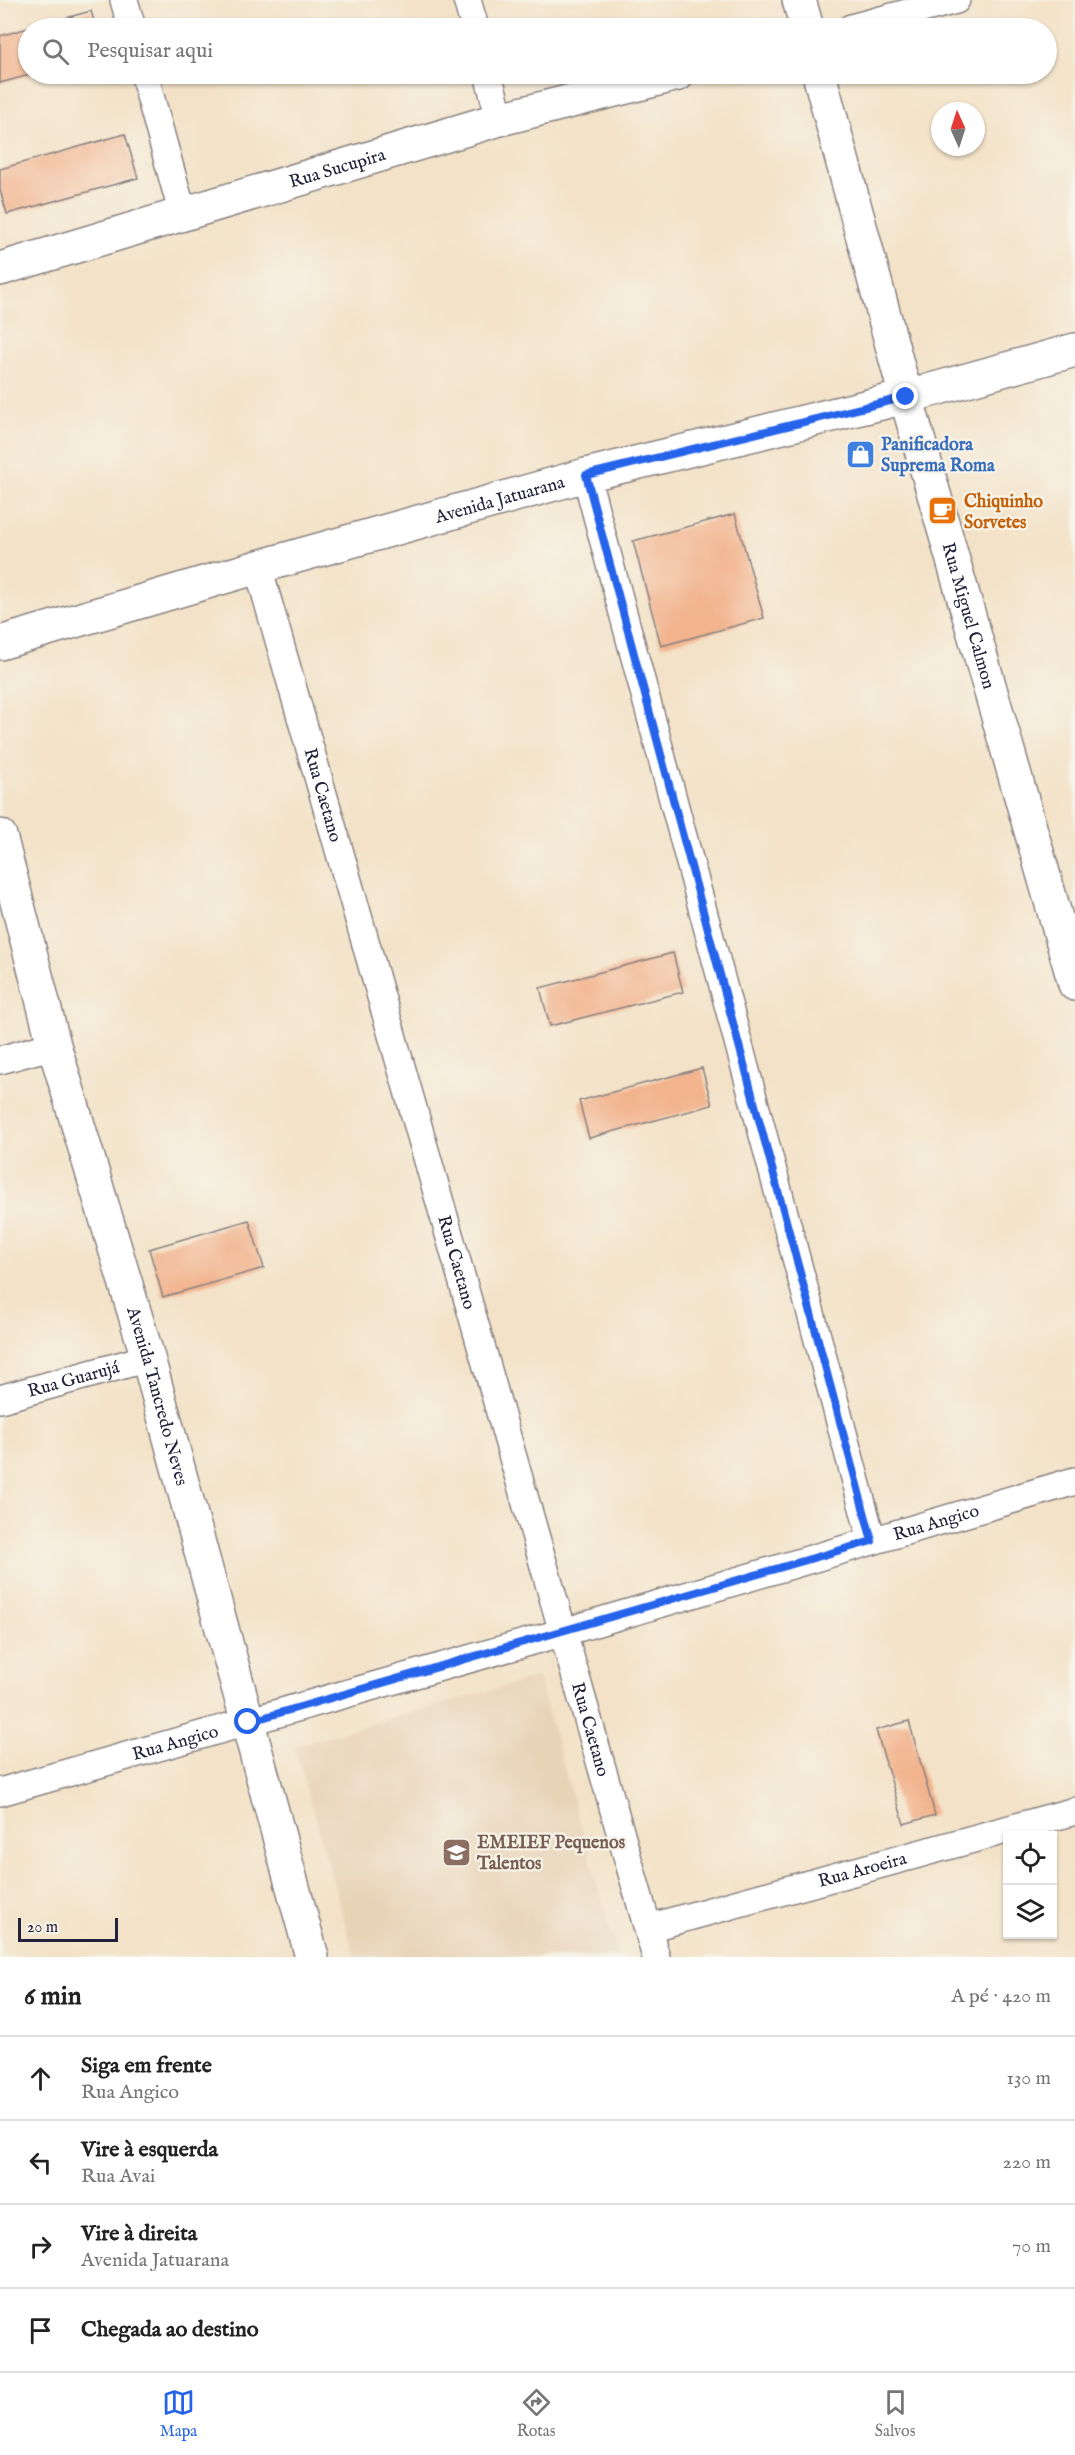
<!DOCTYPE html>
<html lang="pt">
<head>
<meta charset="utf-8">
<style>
	body { margin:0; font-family:"IM FELL English",serif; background:#f6f6f6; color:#222 }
	.controls { position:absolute; right:18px; bottom:18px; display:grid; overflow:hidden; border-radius:0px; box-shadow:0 2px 4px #0004 }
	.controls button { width:54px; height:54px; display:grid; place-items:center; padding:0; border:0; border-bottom:2px solid #e0e0e0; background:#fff; color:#222; font:30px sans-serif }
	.compass { position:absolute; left:931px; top:102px; width:54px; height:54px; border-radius:50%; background:#fff; box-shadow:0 2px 4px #0004; rotate:357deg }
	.scale { position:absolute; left:18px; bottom:15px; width:100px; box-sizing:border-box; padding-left:6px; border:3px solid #22223b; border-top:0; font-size:16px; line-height:21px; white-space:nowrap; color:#22223b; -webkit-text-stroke:4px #f7f3e8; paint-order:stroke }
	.stop { position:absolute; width:18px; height:18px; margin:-14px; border:4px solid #2563eb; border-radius:50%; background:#fff }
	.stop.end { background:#2563eb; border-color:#fff; box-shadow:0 2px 6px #0008 }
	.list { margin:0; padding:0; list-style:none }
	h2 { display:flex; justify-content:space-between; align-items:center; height:78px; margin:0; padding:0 24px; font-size:26px }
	h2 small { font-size:20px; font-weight:400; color:#767676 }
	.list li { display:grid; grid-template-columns:39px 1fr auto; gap:18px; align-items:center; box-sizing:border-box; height:84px; padding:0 24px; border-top:2px solid #e0e0e0 }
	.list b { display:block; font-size:22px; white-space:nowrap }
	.list p { margin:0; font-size:20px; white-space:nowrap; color:#767676 }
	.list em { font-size:20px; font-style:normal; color:#767676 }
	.icon { flex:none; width:33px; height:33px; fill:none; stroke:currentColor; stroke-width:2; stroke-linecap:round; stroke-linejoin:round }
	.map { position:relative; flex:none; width:1075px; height:1957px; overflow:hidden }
	.search { position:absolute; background:#fff; box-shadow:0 2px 4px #0004; left:18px; right:18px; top:18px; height:66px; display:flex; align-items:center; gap:15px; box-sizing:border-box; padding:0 21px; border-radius:33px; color:#767676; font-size:22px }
	.sheet { height:414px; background:#fff }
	nav { display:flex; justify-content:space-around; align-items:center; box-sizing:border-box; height:84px; border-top:2px solid #e0e0e0; background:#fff; font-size:16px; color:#767676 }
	nav a { display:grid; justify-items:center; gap:3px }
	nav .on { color:#2563eb }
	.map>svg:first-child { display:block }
	.built { fill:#e8d3b7 }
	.building { fill:#f2b38d }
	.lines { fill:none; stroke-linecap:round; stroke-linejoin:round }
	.minor-casing { stroke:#8a8281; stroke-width:30 }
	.tertiary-casing { stroke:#8a8281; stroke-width:36 }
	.minor { stroke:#fff; stroke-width:27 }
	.tertiary { stroke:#fff; stroke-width:33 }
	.route { stroke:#2563eb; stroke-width:8 }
	.labels { text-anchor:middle; stroke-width:4.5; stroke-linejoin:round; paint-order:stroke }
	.street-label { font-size:18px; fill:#22223b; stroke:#f7f3e8 }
	.shop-label { font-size:18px; font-weight:bold; fill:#366cbe; stroke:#f7f3e8; text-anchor:start }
	.food-label { font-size:18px; font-weight:bold; fill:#c56008; stroke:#f7f3e8; text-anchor:start }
	.education-label { font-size:18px; font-weight:bold; fill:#785e54; stroke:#f7f3e8; text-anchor:start }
</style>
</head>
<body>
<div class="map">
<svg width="1075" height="1957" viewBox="0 0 1075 1957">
	<rect width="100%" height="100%" fill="#f7f3e8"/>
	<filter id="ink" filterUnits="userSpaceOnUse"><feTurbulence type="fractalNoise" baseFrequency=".0167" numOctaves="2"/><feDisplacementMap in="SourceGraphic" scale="12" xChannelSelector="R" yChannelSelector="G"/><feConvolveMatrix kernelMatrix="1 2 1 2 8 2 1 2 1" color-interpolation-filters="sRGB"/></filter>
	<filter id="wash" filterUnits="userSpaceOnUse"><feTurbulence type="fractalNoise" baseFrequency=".008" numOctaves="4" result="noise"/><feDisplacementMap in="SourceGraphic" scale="24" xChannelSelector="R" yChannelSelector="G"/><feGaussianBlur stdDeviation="1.35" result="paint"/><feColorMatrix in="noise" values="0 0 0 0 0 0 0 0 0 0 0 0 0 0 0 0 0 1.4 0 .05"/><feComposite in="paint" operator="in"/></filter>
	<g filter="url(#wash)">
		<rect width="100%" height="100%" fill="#f3e2c7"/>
		<path class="built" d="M538,1677L618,1957H355L294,1746Z"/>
		<g id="blocks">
			<path class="building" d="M91,11L96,28H30Z
				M28,28V74H33L0,83V36Z
				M125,134L138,178L7,214L0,190V169Z
				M735,514L764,618L661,646L633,541Z
				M673,953L683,992L550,1026L540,988Z
				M702,1068L712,1105L589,1138L579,1101Z
				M249,1220L264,1268L163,1297L149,1249Z
				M909,1721L935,1815L904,1824L876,1730Z"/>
		</g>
	</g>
	<g filter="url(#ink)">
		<use href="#blocks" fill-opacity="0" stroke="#8a8281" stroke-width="1.5"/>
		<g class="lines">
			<defs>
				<g id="minor">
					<path d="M124,0L132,28"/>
					<path d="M467,0L475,28"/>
					<path d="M851,28L956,0"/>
					<path d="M144,74L183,215"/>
					<path d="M488,74L500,119"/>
					<path d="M586,475L872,1541"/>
					<path id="s1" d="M258,567L656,1957"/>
					<path d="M0,1060L54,1045"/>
					<path id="s2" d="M0,1399L148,1358"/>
					<path id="s3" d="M0,1792L564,1632L1075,1481"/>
					<path id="s4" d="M648,1928L1075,1811"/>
				</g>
				<g id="tertiary">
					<path d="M799,0L807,28"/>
					<path id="s5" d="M819,74L906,397L1075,984"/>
					<path id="s6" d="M0,269L500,119L678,74"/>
					<path id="s7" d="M0,643L258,567L586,475L906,397L1075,350"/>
					<path id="s8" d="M0,836L54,1045L148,1358L312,1957"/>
				</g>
			</defs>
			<use href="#minor" class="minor-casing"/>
			<use href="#tertiary" class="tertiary-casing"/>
			<use href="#minor" class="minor"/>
			<use href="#tertiary" class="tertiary"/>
		</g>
	</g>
	<g class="lines" filter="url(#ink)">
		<path class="route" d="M248,1722L872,1541L586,475L906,397"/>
	</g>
	<defs>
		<symbol id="shop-square" viewBox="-11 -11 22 22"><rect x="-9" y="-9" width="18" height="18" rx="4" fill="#3f7fe0" stroke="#f7f3e8"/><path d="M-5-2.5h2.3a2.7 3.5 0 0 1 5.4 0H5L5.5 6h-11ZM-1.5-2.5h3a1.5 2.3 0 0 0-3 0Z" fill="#fff"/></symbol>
		<symbol id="cafe-square" viewBox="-11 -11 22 22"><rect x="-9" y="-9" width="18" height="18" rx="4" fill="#e8710a" stroke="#f7f3e8"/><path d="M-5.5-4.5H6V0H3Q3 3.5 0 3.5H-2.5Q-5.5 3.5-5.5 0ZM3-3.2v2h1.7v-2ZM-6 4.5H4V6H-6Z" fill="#fff"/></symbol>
		<symbol id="school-square" viewBox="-11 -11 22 22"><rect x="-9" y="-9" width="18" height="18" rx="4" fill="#8d6e63" stroke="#f7f3e8"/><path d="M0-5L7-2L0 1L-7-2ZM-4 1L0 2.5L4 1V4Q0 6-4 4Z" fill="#fff"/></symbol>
	</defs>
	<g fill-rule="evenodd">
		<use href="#shop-square" x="844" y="438" width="33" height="33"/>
		<use href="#cafe-square" x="926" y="494" width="33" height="33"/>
		<use href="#school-square" x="440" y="1836" width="33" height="33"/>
	</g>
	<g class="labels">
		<g class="street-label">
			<text dy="6" stroke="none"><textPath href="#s6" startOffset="352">Rua Sucupira</textPath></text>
			<text dy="6" stroke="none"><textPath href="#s7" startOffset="520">Avenida Jatuarana</textPath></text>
			<text dy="6" stroke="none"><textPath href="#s5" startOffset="562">Rua Miguel Calmon</textPath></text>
			<text dy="6" stroke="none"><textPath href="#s1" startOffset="237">Rua Caetano</textPath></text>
			<text dy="6" stroke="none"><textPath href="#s1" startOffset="723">Rua Caetano</textPath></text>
			<text dy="6" stroke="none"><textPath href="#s2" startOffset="76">Rua Guarujá</textPath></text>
			<text dy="6" stroke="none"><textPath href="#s8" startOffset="582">Avenida Tancredo Neves</textPath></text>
			<text dy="6" stroke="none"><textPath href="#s3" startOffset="974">Rua Angico</textPath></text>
			<text dy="6" stroke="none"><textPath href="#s1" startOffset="1209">Rua Caetano</textPath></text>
			<text dy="6" stroke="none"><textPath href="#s3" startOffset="182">Rua Angico</textPath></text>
			<text dy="6" stroke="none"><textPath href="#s4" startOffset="222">Rua Aroeira</textPath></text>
		</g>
		<g class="shop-label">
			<text x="881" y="450">Panificadora<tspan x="881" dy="21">Suprema Roma</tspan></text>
		</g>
		<g class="food-label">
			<text x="964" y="507">Chiquinho<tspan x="964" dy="21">Sorvetes</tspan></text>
		</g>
		<g class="education-label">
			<text x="477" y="1848">EMEIEF Pequenos<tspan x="477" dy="21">Talentos</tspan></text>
		</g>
	</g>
</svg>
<div class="controls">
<button><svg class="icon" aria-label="locate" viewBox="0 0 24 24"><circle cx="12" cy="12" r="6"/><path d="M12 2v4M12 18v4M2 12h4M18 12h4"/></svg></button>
<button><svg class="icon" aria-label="layers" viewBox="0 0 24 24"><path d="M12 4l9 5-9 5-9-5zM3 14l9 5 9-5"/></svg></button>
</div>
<svg class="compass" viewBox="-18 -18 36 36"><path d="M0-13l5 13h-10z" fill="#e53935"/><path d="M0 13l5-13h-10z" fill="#767676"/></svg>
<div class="scale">20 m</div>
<div class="stop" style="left:248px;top:1722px"></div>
<div class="stop end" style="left:906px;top:397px"></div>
<div class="search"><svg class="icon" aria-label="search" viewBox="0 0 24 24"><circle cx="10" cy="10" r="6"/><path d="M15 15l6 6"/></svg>Pesquisar aqui</div>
</div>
<section class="sheet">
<h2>6 min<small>A pé · 420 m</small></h2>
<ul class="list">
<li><svg class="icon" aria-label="ahead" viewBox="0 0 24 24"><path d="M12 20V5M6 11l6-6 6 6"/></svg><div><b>Siga em frente</b><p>Rua Angico</p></div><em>130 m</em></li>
<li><svg class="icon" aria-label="left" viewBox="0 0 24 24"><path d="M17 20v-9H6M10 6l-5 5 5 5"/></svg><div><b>Vire à esquerda</b><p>Rua Avai</p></div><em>220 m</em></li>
<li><svg class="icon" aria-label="right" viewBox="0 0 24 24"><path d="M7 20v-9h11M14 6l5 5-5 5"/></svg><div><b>Vire à direita</b><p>Avenida Jatuarana</p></div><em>70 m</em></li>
<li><svg class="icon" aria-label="arrive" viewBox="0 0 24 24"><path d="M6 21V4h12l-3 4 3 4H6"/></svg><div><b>Chegada ao destino</b></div></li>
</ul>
</section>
<nav>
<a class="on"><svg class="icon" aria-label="map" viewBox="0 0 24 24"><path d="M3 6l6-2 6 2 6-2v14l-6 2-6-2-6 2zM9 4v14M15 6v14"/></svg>Mapa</a>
<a><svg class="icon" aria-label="directions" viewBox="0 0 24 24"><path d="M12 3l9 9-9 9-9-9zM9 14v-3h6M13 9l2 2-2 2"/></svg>Rotas</a>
<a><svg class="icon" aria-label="saved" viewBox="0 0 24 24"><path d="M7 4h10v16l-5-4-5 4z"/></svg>Salvos</a>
</nav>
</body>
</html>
